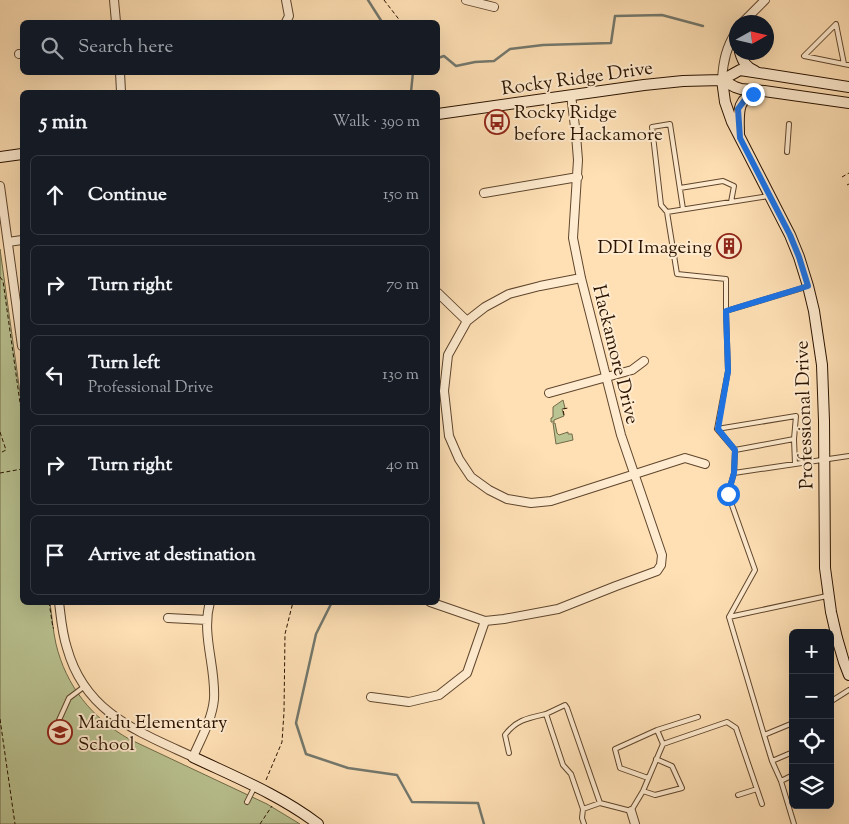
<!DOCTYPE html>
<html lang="en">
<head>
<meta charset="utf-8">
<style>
	body { margin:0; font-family:"Sorts Mill Goudy",serif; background:#20242c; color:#f1f3f6 }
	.controls { position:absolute; right:15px; bottom:15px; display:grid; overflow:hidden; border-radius:8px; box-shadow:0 5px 20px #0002 }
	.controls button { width:45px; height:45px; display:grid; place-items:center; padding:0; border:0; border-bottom:1px solid #363941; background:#171b24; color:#f1f3f6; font:25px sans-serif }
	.compass { position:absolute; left:729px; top:15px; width:45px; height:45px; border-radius:50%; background:#171b24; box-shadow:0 5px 20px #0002; rotate:82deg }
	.stop { position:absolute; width:15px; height:15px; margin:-11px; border:4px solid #1a73e8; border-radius:50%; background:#fff }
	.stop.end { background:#1a73e8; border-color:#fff; box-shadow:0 1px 5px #0008 }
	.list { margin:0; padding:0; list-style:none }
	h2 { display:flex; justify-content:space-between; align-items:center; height:65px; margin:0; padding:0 20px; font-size:21px }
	h2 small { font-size:16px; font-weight:400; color:#9ea1a6 }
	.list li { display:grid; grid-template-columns:32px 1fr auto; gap:15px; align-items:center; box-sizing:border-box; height:80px; margin:0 10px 10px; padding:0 10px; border:1px solid #363941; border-radius:8px }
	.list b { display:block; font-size:19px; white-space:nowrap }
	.list p { margin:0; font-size:16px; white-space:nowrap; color:#9ea1a6 }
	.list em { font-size:16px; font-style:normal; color:#9ea1a6 }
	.icon { flex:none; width:28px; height:28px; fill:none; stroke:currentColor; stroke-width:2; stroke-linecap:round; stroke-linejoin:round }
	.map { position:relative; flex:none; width:849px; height:824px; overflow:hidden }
	.search { position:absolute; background:#171b24; box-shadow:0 5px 20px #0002; left:20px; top:20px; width:420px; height:55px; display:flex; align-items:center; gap:12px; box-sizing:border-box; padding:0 18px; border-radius:8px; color:#9ea1a6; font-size:19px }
	.panel { position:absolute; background:#171b24; box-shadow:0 5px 20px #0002; left:20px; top:90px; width:420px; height:515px; border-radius:8px }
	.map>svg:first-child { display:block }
	.green { fill:#bac392; stroke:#726b49 }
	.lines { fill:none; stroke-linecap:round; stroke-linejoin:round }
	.stream { stroke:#73786e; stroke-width:2.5 }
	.lane-casing { stroke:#5f462d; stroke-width:6 }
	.street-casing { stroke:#5f462d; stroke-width:10 }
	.secondary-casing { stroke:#2a1300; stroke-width:12 }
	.path { stroke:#2a1300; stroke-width:1; stroke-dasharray:4 2.5; stroke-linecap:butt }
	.lane { stroke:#ffebcf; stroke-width:4 }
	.street { stroke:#ffebcf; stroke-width:8 }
	.secondary { stroke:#ffebcf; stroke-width:10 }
	.route { stroke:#1a73e8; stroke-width:6 }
	.labels { text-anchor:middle; stroke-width:4; stroke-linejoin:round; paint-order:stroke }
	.street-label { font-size:19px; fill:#2a1300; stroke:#ffebcf }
	.poi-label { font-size:19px; fill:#2a1300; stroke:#ffebcf; text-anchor:start }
</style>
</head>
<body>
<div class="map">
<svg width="849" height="824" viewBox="0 0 849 824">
	<rect width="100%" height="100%" fill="#ffe0b5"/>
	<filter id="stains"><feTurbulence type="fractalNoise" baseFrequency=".004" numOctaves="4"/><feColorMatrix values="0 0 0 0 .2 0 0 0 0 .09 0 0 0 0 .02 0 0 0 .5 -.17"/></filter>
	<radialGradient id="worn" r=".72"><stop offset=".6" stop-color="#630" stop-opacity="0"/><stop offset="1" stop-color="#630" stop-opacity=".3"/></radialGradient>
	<path class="green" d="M0,249L22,407V602L50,603C52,616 53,631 56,644C66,686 92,718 129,739L267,804L300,824H0Z
		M563,400L565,408L562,409L564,416L554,420V422H551V418L553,417V407Z
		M553,423H555L557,433L559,435L568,432V434H572L573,440L556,444Z"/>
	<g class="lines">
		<path class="stream" d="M368,0L382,22
			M438,58L444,56L456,66L475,62L494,61L510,49L543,45L611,43L615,16L662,15L703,26
			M411,92L413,72
			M332,602L316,634L296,723L306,754L348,768L397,775L412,802L478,803L484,824"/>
		<defs>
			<path id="lane" d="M844,64L836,24L804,56L849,65
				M787,152L789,124
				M680,188L723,181L734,186L731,202
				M667,212L661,205L652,127L670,124L683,209
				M726,311V279L677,274L667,212L769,196
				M717,429L728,371L726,311L806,287
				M735,450L717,429L796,416L794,439
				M734,473L735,450L794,439L795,464
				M729,617L755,570L728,494L734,473L849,456
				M830,702L849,690
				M793,723L764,735L729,617L827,596
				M55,729L69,698L85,686
				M657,730L698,717
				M764,735L772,761L793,752
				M509,753L505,735C516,720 528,718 546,714
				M772,761L781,781L794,824
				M648,778L620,768L615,749L657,730L663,744
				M781,781L793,775
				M643,791L655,795L682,788L672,766L656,759
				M738,795L757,789
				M247,802L255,786
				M600,803L583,809L571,774L563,765L546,714L565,705L567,708L600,803L631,811L643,791L663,744L727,722L736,728L762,804
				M583,809L582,818L584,824"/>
			<path id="street" d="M114,0L116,22
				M286,0L289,16L286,22
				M466,0L494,7
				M743,22L765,0
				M19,54H22
				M120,72L121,92
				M722,80C723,62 726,47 736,32
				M0,186L22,346
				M484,193L578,177
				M8,242L22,240
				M581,278L540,286L509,294L485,307L467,321L448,355L444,391L449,436L459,459L471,477L489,490L507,499L531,503L551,501L685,458L705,464
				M438,293L467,321
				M549,393L632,370L644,361
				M59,602C61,618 62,633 67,648C85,713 137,731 193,757C201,738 212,720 214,699C216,666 201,635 210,602
				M430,602L485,621L504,619L558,609L616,586L657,571L661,565L662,555L621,435L581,278L573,238L578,160L576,135L571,95
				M168,618L207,620
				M371,697L409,702L439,695L467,673L485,621
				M631,811L635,824"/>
			<path id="secondary" d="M740,52C743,62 746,67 755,71
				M722,80L725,102L732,122L790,235L799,257L808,286L814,311L822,365L824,421L825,568L831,612L837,638L844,662L849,675
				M722,80L735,87L741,89L764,91L849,103
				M438,114L644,85L683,81L722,80L740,70L849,87
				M739,135C739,115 735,98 758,92
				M0,157L22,154
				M193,757C235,777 280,795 318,824"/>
		</defs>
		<use href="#lane" class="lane-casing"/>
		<use href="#street" class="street-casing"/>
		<use href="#secondary" class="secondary-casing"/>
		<path class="path" d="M384,0L401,22
			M842,177L849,173
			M847,185L849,184
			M0,277L3,281L22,417
			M564,415L563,409L568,408
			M0,432L6,450L0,453
			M0,473L22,469
			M49,602L53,628H54
			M0,719L15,824
			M266,780L282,742L284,712L285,634L293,602
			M260,824L272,806"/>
		<use href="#lane" class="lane"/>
		<use href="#street" class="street"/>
		<use href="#secondary" class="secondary"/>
	</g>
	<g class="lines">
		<path class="route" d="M728,494L734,473L735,450L718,429L728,371L726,311L808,286L799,257L790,235L740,138L738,109L747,97L753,94"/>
	</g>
	<defs>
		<symbol id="bus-ring" viewBox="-11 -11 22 22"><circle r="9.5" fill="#ffebcf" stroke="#8f2418" stroke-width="1.5"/><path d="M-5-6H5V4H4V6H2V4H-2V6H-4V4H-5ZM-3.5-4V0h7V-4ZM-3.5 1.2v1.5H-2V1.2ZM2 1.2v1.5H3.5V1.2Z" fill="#8f2418"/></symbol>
		<symbol id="building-ring" viewBox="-11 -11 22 22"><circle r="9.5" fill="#ffebcf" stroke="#8f2418" stroke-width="1.5"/><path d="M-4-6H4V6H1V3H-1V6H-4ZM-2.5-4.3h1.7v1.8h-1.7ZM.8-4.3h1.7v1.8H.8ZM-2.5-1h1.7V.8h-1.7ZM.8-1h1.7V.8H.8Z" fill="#8f2418"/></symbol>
		<symbol id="school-ring" viewBox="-11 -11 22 22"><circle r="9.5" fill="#ffebcf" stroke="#8f2418" stroke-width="1.5"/><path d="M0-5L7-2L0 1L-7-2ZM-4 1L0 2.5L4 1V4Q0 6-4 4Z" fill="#8f2418"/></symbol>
	</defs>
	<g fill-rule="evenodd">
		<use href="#bus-ring" x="483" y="108" width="28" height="28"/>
		<use href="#building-ring" x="715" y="232" width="28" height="28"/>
		<use href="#school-ring" x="46" y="718" width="28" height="28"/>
	</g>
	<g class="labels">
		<g class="street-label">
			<text transform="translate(577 77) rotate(-8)" y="7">Rocky Ridge Drive</text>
			<text transform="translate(617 354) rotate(76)" y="7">Hackamore Drive</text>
			<text transform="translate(803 415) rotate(-92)" y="7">Professional Drive</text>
		</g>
		<g class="poi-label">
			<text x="514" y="118">Rocky Ridge<tspan x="514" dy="22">before Hackamore</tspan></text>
			<text x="712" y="253" text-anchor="end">DDI Imageing</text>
			<text x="78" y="728">Maidu Elementary<tspan x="78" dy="22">School</tspan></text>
		</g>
	</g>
	<rect width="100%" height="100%" filter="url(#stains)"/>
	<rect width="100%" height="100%" fill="url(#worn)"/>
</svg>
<div class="controls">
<button>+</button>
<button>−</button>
<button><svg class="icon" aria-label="locate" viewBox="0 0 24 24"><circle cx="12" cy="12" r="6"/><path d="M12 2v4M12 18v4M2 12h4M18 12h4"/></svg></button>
<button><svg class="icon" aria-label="layers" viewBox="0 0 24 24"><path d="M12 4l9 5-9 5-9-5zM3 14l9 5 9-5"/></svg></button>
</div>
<svg class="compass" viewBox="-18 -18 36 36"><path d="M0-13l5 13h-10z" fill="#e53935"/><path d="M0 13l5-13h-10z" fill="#9ea1a6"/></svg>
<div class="stop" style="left:728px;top:494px"></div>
<div class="stop end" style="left:753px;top:94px"></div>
<div class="search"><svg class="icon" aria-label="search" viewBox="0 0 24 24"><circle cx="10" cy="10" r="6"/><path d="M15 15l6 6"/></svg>Search here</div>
<section class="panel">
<h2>5 min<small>Walk · 390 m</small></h2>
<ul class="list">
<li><svg class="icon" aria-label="ahead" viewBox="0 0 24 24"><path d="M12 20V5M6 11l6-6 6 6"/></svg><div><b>Continue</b></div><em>150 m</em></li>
<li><svg class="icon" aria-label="right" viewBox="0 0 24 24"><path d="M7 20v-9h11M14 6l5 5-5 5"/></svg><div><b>Turn right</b></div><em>70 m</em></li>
<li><svg class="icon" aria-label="left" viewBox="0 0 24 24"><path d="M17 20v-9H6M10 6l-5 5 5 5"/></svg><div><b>Turn left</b><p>Professional Drive</p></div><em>130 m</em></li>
<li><svg class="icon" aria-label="right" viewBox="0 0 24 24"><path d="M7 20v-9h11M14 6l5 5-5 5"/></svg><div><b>Turn right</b></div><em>40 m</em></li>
<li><svg class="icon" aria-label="arrive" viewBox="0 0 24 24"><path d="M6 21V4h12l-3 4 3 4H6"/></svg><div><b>Arrive at destination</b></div></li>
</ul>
</section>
</div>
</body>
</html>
